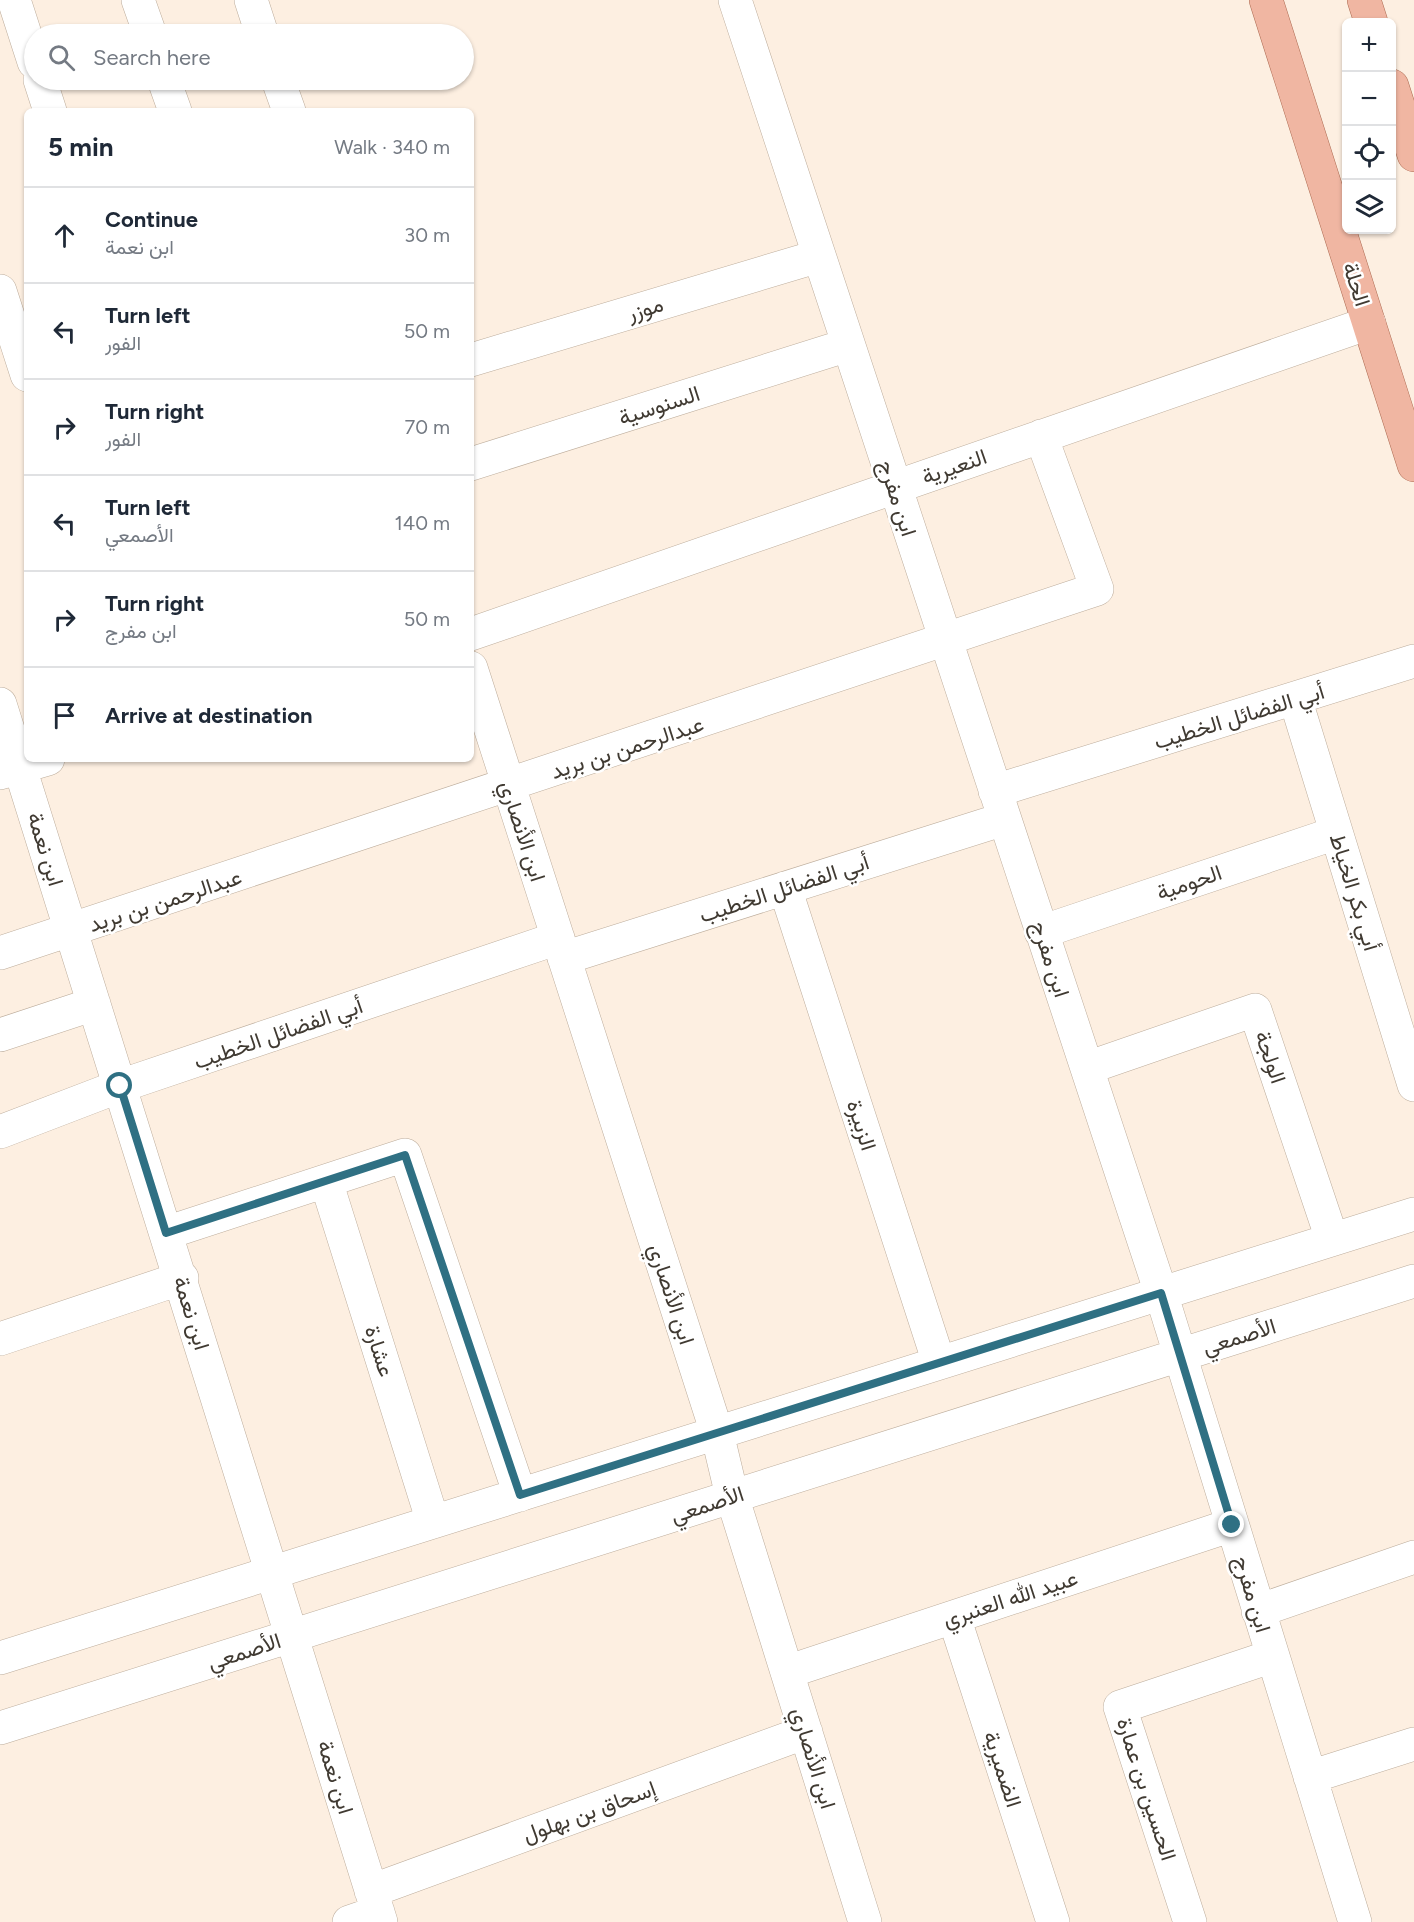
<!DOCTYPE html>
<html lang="en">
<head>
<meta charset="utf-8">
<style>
	body { margin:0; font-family:Figtree,Vazirmatn,sans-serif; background:#f2f2f3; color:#1f2937 }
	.controls { position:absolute; right:18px; top:18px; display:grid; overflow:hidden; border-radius:9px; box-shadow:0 2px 4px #0004 }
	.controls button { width:54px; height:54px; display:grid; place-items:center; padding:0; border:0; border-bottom:2px solid #e0e1e3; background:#fff; color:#1f2937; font:30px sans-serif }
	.stop { position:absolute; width:18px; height:18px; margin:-14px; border:4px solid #2f7083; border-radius:50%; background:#fff }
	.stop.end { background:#2f7083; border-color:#fff; box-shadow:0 2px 6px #0008 }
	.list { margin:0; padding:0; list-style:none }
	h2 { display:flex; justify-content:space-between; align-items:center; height:78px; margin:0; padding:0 24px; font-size:26px }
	h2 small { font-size:20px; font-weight:400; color:#747a83 }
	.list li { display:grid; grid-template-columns:39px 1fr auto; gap:18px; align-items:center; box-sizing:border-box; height:96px; padding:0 24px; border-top:2px solid #e0e1e3 }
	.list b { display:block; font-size:22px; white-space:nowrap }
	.list p { margin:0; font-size:20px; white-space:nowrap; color:#747a83 }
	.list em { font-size:20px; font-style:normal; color:#747a83 }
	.icon { flex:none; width:33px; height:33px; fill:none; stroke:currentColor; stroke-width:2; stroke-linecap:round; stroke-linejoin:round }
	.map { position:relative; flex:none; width:1414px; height:1922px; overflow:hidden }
	.search { position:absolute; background:#fff; box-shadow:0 2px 4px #0004; left:24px; top:24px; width:450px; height:66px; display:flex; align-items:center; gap:15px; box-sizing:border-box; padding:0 21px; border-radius:33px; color:#747a83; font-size:22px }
	.panel { position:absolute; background:#fff; box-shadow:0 2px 4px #0004; left:24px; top:108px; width:450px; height:654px; border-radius:9px }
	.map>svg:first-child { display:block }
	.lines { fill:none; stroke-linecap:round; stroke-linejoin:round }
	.minor-casing { stroke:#bdad9c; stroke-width:34 }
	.major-casing { stroke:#ac6b52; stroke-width:34 }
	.minor { stroke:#fff; stroke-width:33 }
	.major { stroke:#f0b6a2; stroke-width:33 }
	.route { stroke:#2f7083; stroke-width:8 }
	.labels { text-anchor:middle; stroke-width:5; stroke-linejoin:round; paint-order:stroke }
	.street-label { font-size:22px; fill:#403a32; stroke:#fff }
</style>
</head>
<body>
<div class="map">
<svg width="1414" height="1922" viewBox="0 0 1414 1922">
	<rect width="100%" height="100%" fill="#fdefe1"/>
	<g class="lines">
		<defs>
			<path id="minor" d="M14,0L34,62
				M138,0L150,34
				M251,0L262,34
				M735,0L1161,1293L1355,1922
				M40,80L50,111
				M164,80L175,111
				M278,80L289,111
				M0,291L27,375
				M471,360L819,256
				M471,464L848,345
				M471,634L1369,323
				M471,668L717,1433L732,1496L865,1922
				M1295,698L1414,1085
				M0,704L381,1922
				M0,773L48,759
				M995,791L1414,661
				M785,888L939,1363
				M1041,932L1336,833
				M0,953L1097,589L1041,436
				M564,958L1004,819
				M0,1035L94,1004
				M1087,1068L1255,1010L1332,1239
				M0,1132L120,1086L558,938
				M326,1181L433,1522
				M166,1233L405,1155L520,1495
				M0,1339L182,1278
				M1258,1611L1414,1557
				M954,1617L1053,1922
				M0,1658L1414,1214
				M787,1672L1232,1525
				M0,1728L1414,1281
				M1310,1777L1414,1744
				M371,1891L806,1732
				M349,1922L378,1912
				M1190,1922L1120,1707L1273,1656"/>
			<path id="major" d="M1266,0L1414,465
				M1364,0L1371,22
				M1392,86L1414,155"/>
		</defs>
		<use href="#minor" class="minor-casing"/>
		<use href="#major" class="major-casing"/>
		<use href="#minor" class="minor"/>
		<use href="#major" class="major"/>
	</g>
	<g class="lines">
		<path class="route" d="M120,1086L166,1233L405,1155L520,1495L1161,1293L1232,1525"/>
	</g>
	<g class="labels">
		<g class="street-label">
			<text transform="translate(1357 284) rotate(72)" y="8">الحلة</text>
			<text transform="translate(645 308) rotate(-17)" y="8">موزر</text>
			<text transform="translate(659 405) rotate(-18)" y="8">السنوسية</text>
			<text transform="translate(954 466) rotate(-19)" y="8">النعيرية</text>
			<text transform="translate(898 498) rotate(72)" y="8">ابن مفرج</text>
			<text transform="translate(1239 716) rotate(-17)" y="8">أبي الفضائل الخطيب</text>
			<text transform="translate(627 747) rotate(-18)" y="8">عبدالرحمن بن بريد</text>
			<text transform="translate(523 831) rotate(72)" y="8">ابن الأنصاري</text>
			<text transform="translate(46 849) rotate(73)" y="8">ابن نعمة</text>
			<text transform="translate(1189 882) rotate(-19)" y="8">الحومية</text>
			<text transform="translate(784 888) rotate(-18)" y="8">أبي الفضائل الخطيب</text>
			<text transform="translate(1355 892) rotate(73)" y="8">أبي بكر الخياط</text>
			<text transform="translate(165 900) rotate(-18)" y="8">عبدالرحمن بن بريد</text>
			<text transform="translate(1051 959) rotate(72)" y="8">ابن مفرج</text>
			<text transform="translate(278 1033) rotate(-19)" y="8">أبي الفضائل الخطيب</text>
			<text transform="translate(1271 1057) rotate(71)" y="8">الولجة</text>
			<text transform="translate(862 1125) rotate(72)" y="8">الزبيرة</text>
			<text transform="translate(672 1294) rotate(72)" y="8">ابن الأنصاري</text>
			<text transform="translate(192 1313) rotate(73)" y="8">ابن نعمة</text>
			<text transform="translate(1239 1336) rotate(-17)" y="8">الأصمعي</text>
			<text transform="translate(380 1351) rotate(72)" y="8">عشارة</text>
			<text transform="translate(707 1504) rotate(-18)" y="8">الأصمعي</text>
			<text transform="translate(1253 1594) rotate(73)" y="8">ابن مفرج</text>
			<text transform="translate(1010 1598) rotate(-18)" y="8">عبيد الله العنبري</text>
			<text transform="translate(244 1651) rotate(-18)" y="8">الأصمعي</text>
			<text transform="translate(814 1758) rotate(73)" y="8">ابن الأنصاري</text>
			<text transform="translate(1003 1769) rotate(72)" y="8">الضميرية</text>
			<text transform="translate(336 1777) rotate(73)" y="8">ابن نعمة</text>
			<text transform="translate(1147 1789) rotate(72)" y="8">الحسين بن عمارة</text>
			<text transform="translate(589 1811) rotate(-20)" y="8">إسحاق بن بهلول</text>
		</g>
	</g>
</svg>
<div class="controls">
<button>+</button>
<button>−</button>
<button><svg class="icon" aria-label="locate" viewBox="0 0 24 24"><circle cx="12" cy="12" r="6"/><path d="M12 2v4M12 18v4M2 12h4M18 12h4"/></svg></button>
<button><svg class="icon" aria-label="layers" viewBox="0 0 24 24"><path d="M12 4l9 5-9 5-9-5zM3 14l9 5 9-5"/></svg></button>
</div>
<div class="stop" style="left:120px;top:1086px"></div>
<div class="stop end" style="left:1232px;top:1525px"></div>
<div class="search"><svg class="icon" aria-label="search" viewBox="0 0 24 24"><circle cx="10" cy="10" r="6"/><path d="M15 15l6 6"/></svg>Search here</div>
<section class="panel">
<h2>5 min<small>Walk · 340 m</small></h2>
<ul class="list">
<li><svg class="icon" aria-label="ahead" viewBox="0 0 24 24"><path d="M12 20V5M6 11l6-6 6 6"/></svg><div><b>Continue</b><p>ابن نعمة</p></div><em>30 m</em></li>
<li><svg class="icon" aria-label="left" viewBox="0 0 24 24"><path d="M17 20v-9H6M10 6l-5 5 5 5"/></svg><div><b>Turn left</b><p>الفور</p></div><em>50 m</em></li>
<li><svg class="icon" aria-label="right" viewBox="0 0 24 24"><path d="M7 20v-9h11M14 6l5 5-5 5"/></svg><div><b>Turn right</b><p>الفور</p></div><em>70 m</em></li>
<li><svg class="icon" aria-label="left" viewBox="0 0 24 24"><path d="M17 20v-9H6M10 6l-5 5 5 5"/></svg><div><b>Turn left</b><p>الأصمعي</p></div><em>140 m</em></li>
<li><svg class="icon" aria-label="right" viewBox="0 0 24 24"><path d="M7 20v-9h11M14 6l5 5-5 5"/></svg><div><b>Turn right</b><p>ابن مفرج</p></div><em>50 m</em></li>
<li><svg class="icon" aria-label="arrive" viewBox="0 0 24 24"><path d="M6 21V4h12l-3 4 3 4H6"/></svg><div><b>Arrive at destination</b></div></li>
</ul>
</section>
</div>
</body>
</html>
